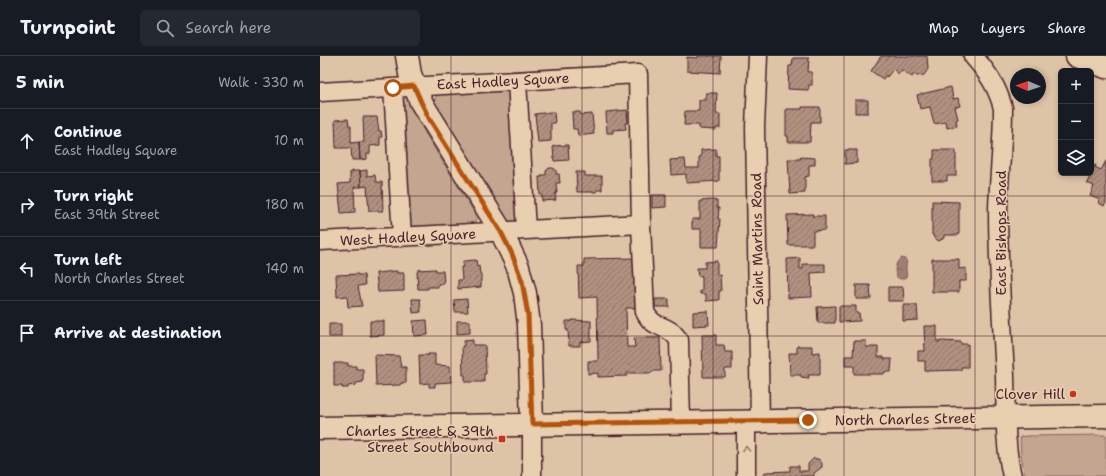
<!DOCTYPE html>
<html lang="en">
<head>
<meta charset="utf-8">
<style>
	body { margin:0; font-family:"Shantell Sans",sans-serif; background:#242831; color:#f1f3f6 }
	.controls { position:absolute; right:12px; top:12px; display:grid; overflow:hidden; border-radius:6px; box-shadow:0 2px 6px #0003 }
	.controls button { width:36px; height:36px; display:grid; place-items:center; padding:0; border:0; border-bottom:1px solid #363941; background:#171b24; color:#f1f3f6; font:20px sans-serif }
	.compass { position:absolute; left:690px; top:12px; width:36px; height:36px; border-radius:50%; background:#171b24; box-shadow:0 2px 6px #0003; rotate:272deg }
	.stop { position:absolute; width:12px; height:12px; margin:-9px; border:3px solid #b45309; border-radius:50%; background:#fff }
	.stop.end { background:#b45309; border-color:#fff; box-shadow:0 1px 4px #0008 }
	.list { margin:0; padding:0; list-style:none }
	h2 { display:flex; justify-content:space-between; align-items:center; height:52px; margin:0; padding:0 16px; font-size:17px }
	h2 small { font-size:13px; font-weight:400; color:#9ea1a6 }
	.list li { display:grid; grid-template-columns:26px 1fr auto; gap:12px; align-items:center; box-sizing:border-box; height:64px; padding:0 16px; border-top:1px solid #363941 }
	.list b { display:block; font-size:15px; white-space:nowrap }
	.list p { margin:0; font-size:13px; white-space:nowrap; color:#9ea1a6 }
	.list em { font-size:13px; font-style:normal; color:#9ea1a6 }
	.icon { flex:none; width:22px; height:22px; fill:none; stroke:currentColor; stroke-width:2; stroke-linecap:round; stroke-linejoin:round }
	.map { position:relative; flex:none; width:786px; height:420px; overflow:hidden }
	header { display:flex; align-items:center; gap:24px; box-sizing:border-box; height:56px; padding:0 20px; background:#171b24; border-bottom:1px solid #363941 }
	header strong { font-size:19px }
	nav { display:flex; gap:22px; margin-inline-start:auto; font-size:14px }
	.search { width:280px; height:36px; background:#242831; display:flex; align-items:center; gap:10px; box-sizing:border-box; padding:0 14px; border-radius:6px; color:#9ea1a6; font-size:15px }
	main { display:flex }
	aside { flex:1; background:#171b24 }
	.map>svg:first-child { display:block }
	.green { fill:#c2a690; stroke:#86625e }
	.water { fill:url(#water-ripples); stroke:#7e5856 }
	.building { fill:url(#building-hatch); stroke:#4a1f2b }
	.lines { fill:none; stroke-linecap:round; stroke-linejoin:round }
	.minor-casing { stroke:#4a1f2b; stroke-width:21 }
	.major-casing { stroke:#4a1f2b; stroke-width:25 }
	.minor { stroke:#e7cfaf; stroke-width:18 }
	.major { stroke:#e7cfaf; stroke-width:22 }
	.oneway { stroke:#98776d }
	.route { stroke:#b45309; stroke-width:5 }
	.grid { fill:none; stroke:#4a1f2b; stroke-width:1; stroke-opacity:0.55 }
	.poi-dot { fill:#c8321e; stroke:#e7cfaf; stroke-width:1.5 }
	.labels { text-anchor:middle; stroke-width:3; stroke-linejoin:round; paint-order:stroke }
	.street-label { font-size:14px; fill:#4a1f2b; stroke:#e7cfaf }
	.poi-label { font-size:14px; fill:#4a1f2b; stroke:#e7cfaf; text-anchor:end }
</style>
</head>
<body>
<header>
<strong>Turnpoint</strong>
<div class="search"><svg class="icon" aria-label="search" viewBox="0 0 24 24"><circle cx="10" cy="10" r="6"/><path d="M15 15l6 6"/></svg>Search here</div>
<nav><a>Map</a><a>Layers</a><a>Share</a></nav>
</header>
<main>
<aside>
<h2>5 min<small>Walk · 330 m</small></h2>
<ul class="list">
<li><svg class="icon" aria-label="ahead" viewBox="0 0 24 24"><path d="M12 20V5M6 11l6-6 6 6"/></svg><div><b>Continue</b><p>East Hadley Square</p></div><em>10 m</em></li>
<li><svg class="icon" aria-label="right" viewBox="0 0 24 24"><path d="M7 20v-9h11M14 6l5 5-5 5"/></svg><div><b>Turn right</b><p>East 39th Street</p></div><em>180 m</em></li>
<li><svg class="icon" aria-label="left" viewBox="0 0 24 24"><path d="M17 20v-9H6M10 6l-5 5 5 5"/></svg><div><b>Turn left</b><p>North Charles Street</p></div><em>140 m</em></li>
<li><svg class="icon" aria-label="arrive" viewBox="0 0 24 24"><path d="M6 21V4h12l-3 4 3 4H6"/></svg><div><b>Arrive at destination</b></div></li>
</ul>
</aside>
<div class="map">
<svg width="786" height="420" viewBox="0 0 786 420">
	<defs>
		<pattern id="water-ripples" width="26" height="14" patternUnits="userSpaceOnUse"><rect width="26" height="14" fill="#a07e72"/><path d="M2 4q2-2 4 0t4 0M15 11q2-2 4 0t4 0" fill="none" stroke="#84675e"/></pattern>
		<pattern id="building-hatch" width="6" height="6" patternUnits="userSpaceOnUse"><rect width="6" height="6" fill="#b09180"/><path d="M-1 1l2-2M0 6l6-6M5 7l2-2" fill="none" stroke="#917669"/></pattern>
	</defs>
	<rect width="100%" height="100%" fill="#dec4a7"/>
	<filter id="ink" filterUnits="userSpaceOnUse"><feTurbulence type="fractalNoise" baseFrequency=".025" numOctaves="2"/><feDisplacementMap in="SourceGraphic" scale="8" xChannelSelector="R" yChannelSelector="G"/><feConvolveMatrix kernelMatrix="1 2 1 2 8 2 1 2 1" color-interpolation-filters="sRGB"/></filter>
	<g filter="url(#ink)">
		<path class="green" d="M190,33L198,166L193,167L187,164L115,52L114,46L117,39L123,36Z
			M84,39L88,42L105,77L157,161L154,169L88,173L80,41Z
			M786,379V420H705L701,399L700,381L706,380Z"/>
		<path class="water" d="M582,202C589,204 586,207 586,212C586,216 589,223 581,223C573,223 573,205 582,202Z"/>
		<path class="building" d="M378,0H401L400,17L367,15V1L378,2Z
			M561,0H607L608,13L604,19L597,20L594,18L592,21L582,14L579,18L573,13L567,21L566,19L563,23L551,15Z
			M473,2H489L488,16H492V29H489L488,34L468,33L469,10H472Z
			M631,31L633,43L638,42L640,50L635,51L638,63L636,64L637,70L627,72L626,66L614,68L610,51L600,53L597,39Z
			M386,37H397L396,58H400V72H396V74L379,73V69H364L365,55H379V44H386Z
			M535,44H548V57H535Z
			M482,51H500V66H491L490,86H468V80H466V53H482Z
			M307,54L308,67H305L306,73L293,74V77H287L286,56Z
			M230,56H234L235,67H231V85L218,86L215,58Z
			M252,56H260L261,59L272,58L274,78L258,80L257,73H253Z
			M43,61H57L59,75H61L62,81H60V89L50,90V98H47V103L40,104L39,86H44Z
			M28,63L29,70H31V87L39,86L40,104H32L31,92H16L15,64Z
			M248,89L249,104L234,105L233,90Z
			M396,93V100H399V125L366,127V118L351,119L350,104L365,103L366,112H379V101H381V94Z
			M525,94H537V107L525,108Z
			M614,94H636V120H627V125H612V103H614Z
			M480,101L495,102V109H489V120L485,121V137L470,138L468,103H481Z
			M786,105V147L784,150L779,147L780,144L770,140L774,130L767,127L775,109H776L775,111L781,114Z
			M229,112H233L236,114V118H239L240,127H236L237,137L235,138L236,144L222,145V139H220L219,121H222V119H226V115Z
			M47,114V120L55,119L56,126H62L63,155H49L47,130L41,131L40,115Z
			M32,115H40L41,131H34L35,156L21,157L18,128L30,127V116H32Z
			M256,116H265V120H282V134H277L276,136H257Z
			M332,139H346V151L332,152Z
			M392,144L397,145V152H399L398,163H400L398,191H381V173H372V163H380V145Z
			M612,145L639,146V179H624V182L619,185L614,182L613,179H612Z
			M493,158L492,160H505V174L493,175V189H468L467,159Z
			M317,202L318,252H306L307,291H315L314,282H340L341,315H332V317H307V320L278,321V317L268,318V305H278L277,241L259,242L258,210H264V203Z
			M480,202V213H483V208H505V216L491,217L492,241L468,242L467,203Z
			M612,203H639V213L646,212V225H639V236H612Z
			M156,204L157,211L159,210L160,218H161V231L138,233V224H142L141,211H143V205Z
			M397,205V219H400L401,235H399V244L386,245V238H380V235H382V220H378L377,212H385V206Z
			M116,213V215H123L124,228H118V231H108V233H98L97,216H98V214Z
			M77,215V217H84V235L58,236L56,217Z
			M38,218V219H44L45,229L38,230L42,250L28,251L27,240L17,241L16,219Z
			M536,229H550L551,243H536Z
			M568,231H583L584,245H568Z
			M92,243H100L101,256L93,257Z
			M147,243L148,256H135L134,244Z
			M335,243H349V251H335Z
			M583,249H597L598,264L583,265Z
			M515,250V267H498L497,251Z
			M519,250H536V257H539L540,265L519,266Z
			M388,255L389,269L373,270V256Z
			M107,264L108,279L94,280L93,265Z
			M252,264L271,265V285L260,286V290H249L248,274H246V265H252Z
			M50,265H64V279L50,280Z
			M137,265H150V277L137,278Z
			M9,268H21V281H9Z
			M604,270H617V286L622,285L641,286V288H648V311H641V314L605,315V305H598V295H605Z
			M382,279H396V289H404L405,296H412V313H405V321H383Z
			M153,284V289H165L166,318H164V326H145V319H143L142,290H144V285Z
			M534,285H546V291H558V301H564V303H572L571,316H564V318H534V310H525V300H533Z
			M477,290H492V297L500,296V319H488L489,322L481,321V319H470L469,297H477Z
			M108,298H115V309L130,310L131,326L115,327V331H109V327L100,328L99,299H109Z
			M55,299L79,300L81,311H86V327H81L80,329L56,330Z
			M14,307H28V310H36V313H43V326L36,327V329L28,330V332H22V330H14Z
			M494,402L500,404L502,408V411L494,417V420H442L446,416L470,415V410H479V415H488V408Z"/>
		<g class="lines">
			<defs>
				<path id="minor" d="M438,0L435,71L440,365
					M653,0C668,17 677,30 683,52C683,86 679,119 678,153C678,208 682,264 685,320C686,353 684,387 692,420
					M197,25L206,174
					M73,32L82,181
					M0,36L318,18L321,168L325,256C333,272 342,268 353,277C355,279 357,282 359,284L361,366
					M0,185L321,168
					M426,365V420
					M212,368V420"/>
				<path id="major" d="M87,0L90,18L101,46L181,175L198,211L205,237L209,269L212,368
					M757,0L786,11
					M0,372L786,360"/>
			</defs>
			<use href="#minor" class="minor-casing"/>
			<use href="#major" class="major-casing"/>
			<use href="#minor" class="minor"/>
			<use href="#major" class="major"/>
		</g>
		<defs><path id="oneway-chevron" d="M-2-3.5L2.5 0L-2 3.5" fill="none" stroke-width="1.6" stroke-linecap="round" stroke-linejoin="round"/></defs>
		<use class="oneway" href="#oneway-chevron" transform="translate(426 393) rotate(-91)"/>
	</g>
	<g class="lines" filter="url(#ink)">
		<path class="route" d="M73,32L94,30L101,46L110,64L181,176L192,198L202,225L208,259L212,368L488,364"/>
	</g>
	<path class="grid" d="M131,0V420M262,0V420M393,0V420M524,0V420M655,0V420M0,140H786M0,280H786"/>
	<g class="poi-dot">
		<circle cx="753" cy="338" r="4"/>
		<rect x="178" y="379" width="8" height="8" rx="2"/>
	</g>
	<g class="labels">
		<g class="street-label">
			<text transform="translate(183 25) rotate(-3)" y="5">East Hadley Square</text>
			<text transform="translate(681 177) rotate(-90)" y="5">East Bishops Road</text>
			<text transform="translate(88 181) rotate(-3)" y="5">West Hadley Square</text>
			<text transform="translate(437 183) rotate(-91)" y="5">Saint Martins Road</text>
			<text transform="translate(585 363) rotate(-1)" y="5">North Charles Street</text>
		</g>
		<g class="poi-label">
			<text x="745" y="343">Clover Hill</text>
			<text x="174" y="380">Charles Street &amp; 39th<tspan x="174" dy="16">Street Southbound</tspan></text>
		</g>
	</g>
</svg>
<div class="controls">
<button>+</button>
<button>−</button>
<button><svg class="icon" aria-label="layers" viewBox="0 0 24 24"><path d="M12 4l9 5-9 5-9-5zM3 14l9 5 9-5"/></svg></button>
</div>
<svg class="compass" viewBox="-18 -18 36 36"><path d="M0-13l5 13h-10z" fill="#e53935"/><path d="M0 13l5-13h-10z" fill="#9ea1a6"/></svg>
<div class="stop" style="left:73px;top:32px"></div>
<div class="stop end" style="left:488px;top:364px"></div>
</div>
</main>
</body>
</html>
